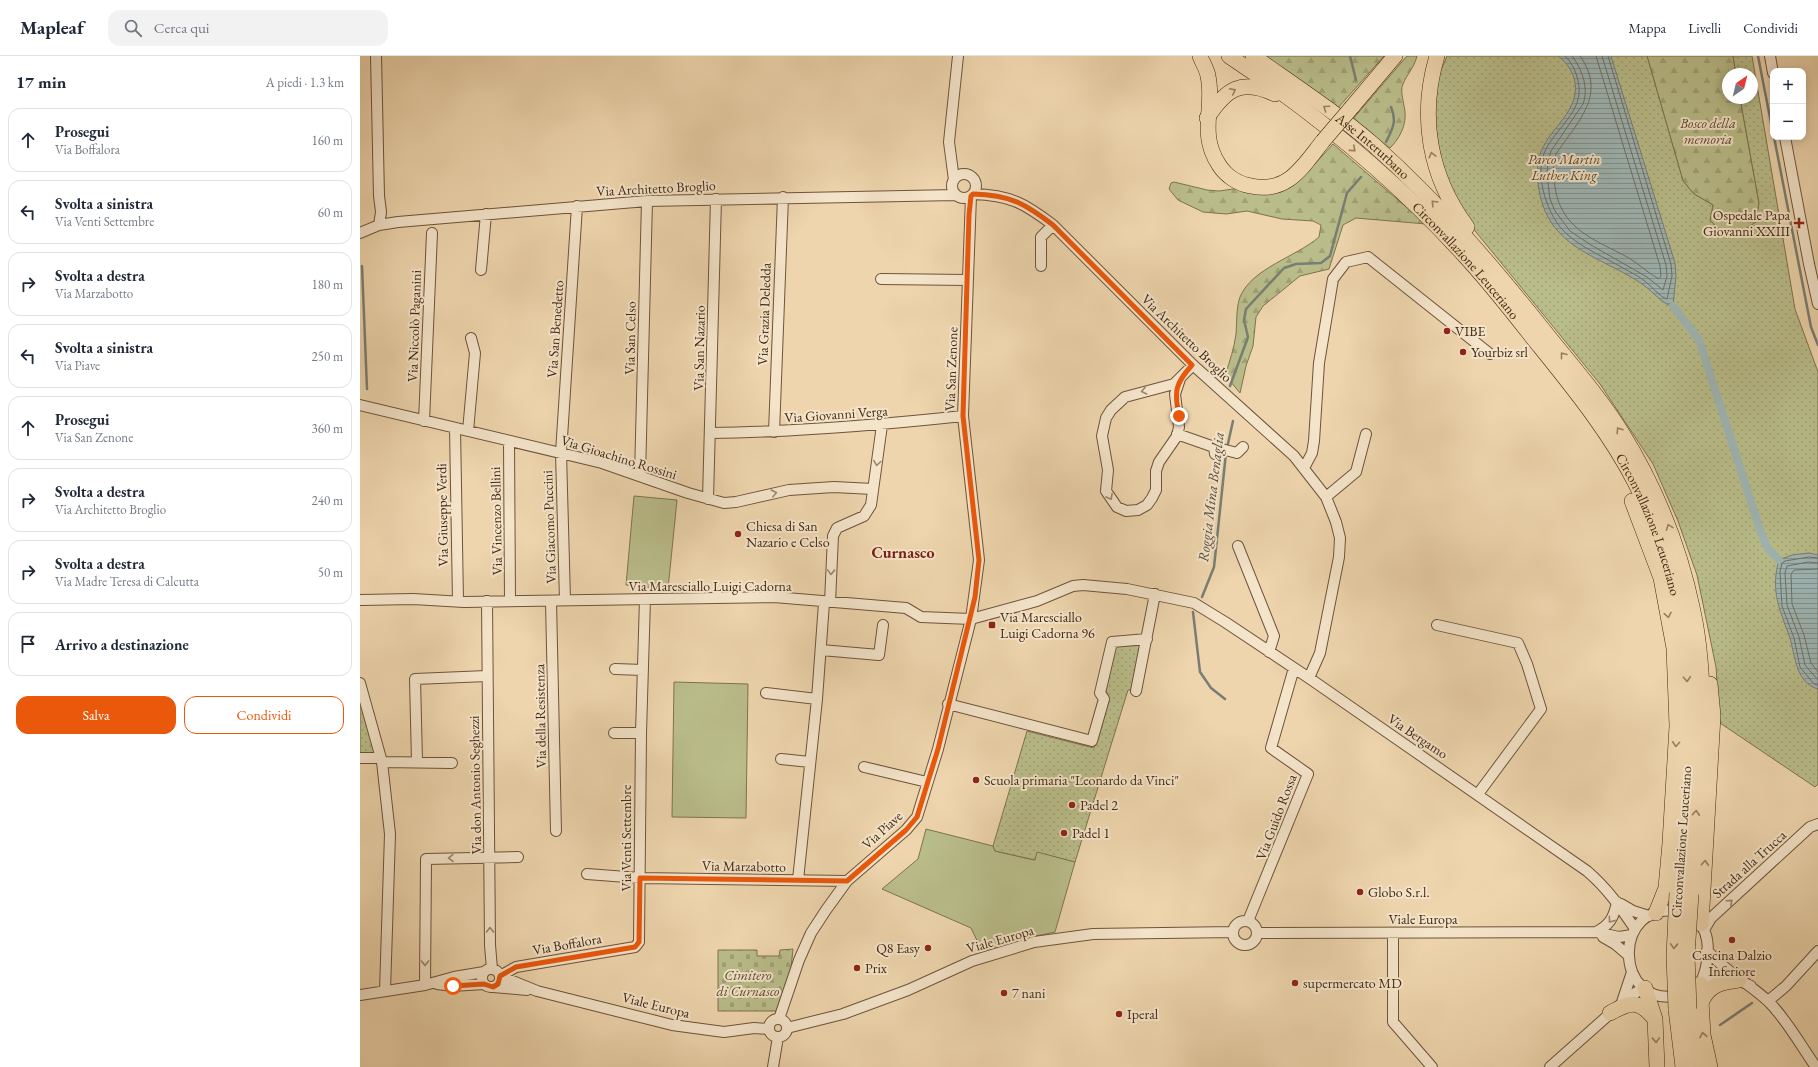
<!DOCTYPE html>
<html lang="it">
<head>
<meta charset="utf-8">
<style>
	body { margin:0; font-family:"EB Garamond",serif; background:#f2f2f3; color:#1f2937 }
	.controls { position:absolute; right:12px; top:12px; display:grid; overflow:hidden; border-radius:8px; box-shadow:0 2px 10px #0003 }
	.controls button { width:36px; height:36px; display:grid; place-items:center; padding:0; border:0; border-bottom:1px solid #e0e1e3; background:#fff; color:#1f2937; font:20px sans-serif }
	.compass { position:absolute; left:1362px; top:12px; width:36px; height:36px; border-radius:50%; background:#fff; box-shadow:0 2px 10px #0003; rotate:35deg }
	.stop { position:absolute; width:12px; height:12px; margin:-9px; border:3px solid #ea580c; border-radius:50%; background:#fff }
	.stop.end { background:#ea580c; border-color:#fff; box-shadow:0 1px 4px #0008 }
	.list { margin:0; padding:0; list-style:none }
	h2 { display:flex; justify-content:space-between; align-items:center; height:52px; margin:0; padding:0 16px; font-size:17px }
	h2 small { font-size:13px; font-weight:400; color:#747a83 }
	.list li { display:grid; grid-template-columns:26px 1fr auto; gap:12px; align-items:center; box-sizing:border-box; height:64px; margin:0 8px 8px; padding:0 8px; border:1px solid #e0e1e3; border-radius:12px }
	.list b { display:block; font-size:15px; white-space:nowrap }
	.list p { margin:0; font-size:13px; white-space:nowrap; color:#747a83 }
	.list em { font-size:13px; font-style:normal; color:#747a83 }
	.actions { display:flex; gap:8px; padding:12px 16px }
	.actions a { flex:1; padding:9px 0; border:1px solid #ea580c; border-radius:12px; text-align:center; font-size:14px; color:#ea580c }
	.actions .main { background:#ea580c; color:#fff }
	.icon { flex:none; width:22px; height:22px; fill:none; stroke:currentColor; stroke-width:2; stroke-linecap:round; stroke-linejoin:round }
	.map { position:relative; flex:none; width:1458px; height:1011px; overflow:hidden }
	header { display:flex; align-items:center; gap:24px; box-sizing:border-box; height:56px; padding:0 20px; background:#fff; border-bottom:1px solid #e0e1e3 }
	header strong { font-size:19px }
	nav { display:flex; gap:22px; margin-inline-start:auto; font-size:14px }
	.search { width:280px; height:36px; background:#f2f2f3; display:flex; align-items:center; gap:10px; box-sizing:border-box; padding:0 14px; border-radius:12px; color:#747a83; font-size:15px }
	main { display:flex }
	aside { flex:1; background:#fff }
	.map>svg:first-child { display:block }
	.grass { fill:#b9bd8a; stroke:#7e734e }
	.forest { fill:url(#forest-firs); stroke:#7e734e }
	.cemetery { fill:url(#cemetery-stones); stroke:#7e734e }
	.park { fill:url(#park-dots); stroke:#7e734e }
	.water { fill:url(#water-rules); stroke:#797e74 }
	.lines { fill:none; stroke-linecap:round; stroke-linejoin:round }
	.shore { stroke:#707064; stroke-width:1 }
	.stream { stroke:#797e74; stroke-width:2.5 }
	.canal { stroke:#9eb6b5; stroke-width:8 }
	.minor-casing { stroke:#6d543a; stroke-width:12 }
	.highway-casing { stroke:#422913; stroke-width:16 }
	.minor { stroke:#f4e4ca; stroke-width:10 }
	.highway { stroke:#eed5ad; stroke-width:15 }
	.highway-bridge-casing { stroke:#422913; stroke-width:16; stroke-linecap:butt }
	.highway-bridge { stroke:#eed5ad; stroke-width:15 }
	.oneway { stroke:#987f60 }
	.oneway2 { stroke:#9b866e }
	.route { stroke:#ea580c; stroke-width:5 }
	.poi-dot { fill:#8f2418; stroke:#f4e4ca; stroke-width:1.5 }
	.labels { text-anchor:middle; stroke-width:4; stroke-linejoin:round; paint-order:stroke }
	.park-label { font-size:14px; font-style:italic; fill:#5a472b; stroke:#f4e4ca }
	.street-label { font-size:14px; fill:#422913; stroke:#f4e4ca }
	.poi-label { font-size:14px; fill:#422913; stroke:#f4e4ca; text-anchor:start }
	.water-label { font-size:15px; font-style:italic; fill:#594c3c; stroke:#f4e4ca }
	.quarter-label { font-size:16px; font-weight:bold; fill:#7a1f14; stroke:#f4e4ca }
</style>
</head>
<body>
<header>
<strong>Mapleaf</strong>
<div class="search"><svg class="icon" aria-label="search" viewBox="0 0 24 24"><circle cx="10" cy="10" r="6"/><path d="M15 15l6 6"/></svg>Cerca qui</div>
<nav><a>Mappa</a><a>Livelli</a><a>Condividi</a></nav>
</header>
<main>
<aside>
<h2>17 min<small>A piedi · 1.3 km</small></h2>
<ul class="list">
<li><svg class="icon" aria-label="ahead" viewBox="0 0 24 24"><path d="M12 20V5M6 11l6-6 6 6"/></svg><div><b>Prosegui</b><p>Via Boffalora</p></div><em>160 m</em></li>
<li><svg class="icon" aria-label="left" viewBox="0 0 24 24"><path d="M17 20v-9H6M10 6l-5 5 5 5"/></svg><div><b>Svolta a sinistra</b><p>Via Venti Settembre</p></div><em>60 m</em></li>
<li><svg class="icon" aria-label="right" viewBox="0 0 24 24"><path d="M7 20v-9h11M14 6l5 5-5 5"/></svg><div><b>Svolta a destra</b><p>Via Marzabotto</p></div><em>180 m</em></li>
<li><svg class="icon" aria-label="left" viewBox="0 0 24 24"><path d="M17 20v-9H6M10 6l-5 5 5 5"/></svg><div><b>Svolta a sinistra</b><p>Via Piave</p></div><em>250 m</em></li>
<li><svg class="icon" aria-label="ahead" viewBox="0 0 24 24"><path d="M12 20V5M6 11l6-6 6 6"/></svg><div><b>Prosegui</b><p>Via San Zenone</p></div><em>360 m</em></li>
<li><svg class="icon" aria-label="right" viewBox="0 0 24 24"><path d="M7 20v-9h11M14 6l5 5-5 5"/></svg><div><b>Svolta a destra</b><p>Via Architetto Broglio</p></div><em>240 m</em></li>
<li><svg class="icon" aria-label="right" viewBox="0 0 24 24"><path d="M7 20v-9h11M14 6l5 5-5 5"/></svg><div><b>Svolta a destra</b><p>Via Madre Teresa di Calcutta</p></div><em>50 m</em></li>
<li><svg class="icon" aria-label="arrive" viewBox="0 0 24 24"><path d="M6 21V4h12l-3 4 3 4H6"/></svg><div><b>Arrivo a destinazione</b></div></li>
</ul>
<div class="actions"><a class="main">Salva</a><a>Condividi</a></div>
</aside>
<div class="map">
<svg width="1458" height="1011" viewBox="0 0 1458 1011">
	<defs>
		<pattern id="forest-firs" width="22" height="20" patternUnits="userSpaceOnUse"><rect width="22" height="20" fill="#b9bd8a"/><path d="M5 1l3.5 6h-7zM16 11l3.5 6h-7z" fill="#a0a276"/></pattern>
		<pattern id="cemetery-stones" width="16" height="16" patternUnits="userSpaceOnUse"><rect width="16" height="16" fill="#b9bd8a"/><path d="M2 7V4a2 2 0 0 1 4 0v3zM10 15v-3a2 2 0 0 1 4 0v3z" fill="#a0a276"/></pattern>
		<pattern id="park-dots" width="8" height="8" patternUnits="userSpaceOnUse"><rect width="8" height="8" fill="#b9bd8a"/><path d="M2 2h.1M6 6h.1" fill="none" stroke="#a0a276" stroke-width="1.8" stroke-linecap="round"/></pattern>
		<pattern id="water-rules" width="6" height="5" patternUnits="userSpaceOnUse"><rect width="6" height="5" fill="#9eb6b5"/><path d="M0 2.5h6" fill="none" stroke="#829492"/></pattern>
	</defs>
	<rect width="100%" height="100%" fill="#eed5ad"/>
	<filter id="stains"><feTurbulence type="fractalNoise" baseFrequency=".005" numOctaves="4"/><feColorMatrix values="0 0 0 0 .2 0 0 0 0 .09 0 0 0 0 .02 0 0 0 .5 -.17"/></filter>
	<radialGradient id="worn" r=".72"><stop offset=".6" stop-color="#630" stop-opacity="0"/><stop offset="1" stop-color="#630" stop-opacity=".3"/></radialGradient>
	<path class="grass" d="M274,440L317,444L308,533L266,529Z
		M314,626L388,628L386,762L312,761Z
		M566,773L633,790L635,795L674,804L676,795L715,806L695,876L658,884L622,895L611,872L522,833L558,803Z"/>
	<path class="forest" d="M902,0H1024L977,53Z
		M1047,0H1057C1054,12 1047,18 1043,28C1040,34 1043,43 1044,50C1048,66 1041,81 1030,92L992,64Z
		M1287,0H1373L1376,18H1368V42H1380L1399,147L1396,166C1375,182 1369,186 1350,164L1353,149L1334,138L1323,125Z
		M973,88L1066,168L996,162L983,169L969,213L940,220L903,250L896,261L893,290L886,310L880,337L865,319C870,305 874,292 876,278C877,266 876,252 880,241C892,212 936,201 959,181L961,169L953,165L922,163L887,155L866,158L843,156L818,144L809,133L811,127L814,126L847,134L859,135L880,132L912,137L921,135L952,111Z"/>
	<path class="cemetery" d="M433,893L430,921L419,955H358V894H397V900H419L420,894Z"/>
	<path class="park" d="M1087,0H1287L1323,125L1334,138L1353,149L1350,164C1357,172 1363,179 1374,180L1396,166L1399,147L1380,42H1392V18H1376L1373,0H1392L1435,253L1458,316V728L1455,731L1360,667L1356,611L1337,519L1318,465L1293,408L1240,328L1107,165L1090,132L1078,96L1073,47L1079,19Z
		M782,586L772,634H768L715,806L677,796L675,804L635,795L633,790L667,675L734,692L748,639L745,632L754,590Z
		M0,637L17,700H0Z"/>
	<path class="water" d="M1198,0H1251L1315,207L1316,220L1313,250L1308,249C1298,243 1291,234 1282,228C1251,206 1205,196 1187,159C1178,142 1173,109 1183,91C1195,68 1222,51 1214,22C1211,13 1206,6 1198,0Z
		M1449,497L1458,499V633C1436,627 1435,600 1430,582C1420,554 1410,535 1419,504L1432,499Z"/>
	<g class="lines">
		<path class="shore" d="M1205,0C1211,6 1215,13 1217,21C1227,53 1200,67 1186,93C1173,117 1187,162 1208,179C1224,193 1244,201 1263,212C1270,216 1279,220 1286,226C1293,232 1299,240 1307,243L1312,220L1311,208L1248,0
			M1212,0C1222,13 1229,32 1223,48L1191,95L1188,105L1187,119L1190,143L1195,155L1210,175L1231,189L1287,221L1303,234L1307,220L1306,209L1242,0
			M1220,0C1248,39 1217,66 1196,98C1192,109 1193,120 1195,131C1201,174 1236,184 1269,202C1279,208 1289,218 1299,223L1301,220L1300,210L1236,0
			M1458,502L1449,501L1425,505L1422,507L1420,516L1422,550L1434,582L1440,611L1454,628L1458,629
			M1458,507L1448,506L1427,510L1425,517L1427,549L1439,581L1445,609L1458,624
			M1458,513L1434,514L1431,518L1432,548L1444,579L1451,607L1458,616"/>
		<path class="stream" d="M990,0L996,24
			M1398,0L1413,77
			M1414,81L1451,271L1458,289
			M1026,86C1033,72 1037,65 1031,51
			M2,210L7,333
			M870,330L888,281L884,264L886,253L924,212L936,208L961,207L970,200L987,137L1001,121
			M867,392L873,365
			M842,541L854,511L866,397
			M833,556L840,616L851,632L865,643
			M1360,969L1392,947"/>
		<path class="canal" d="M1313,250L1339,284L1342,293L1401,477L1408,493L1419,504"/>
		<defs>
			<path id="minor" d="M16,0L19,140L21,156L19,169
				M1410,0L1413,17
				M1425,81L1449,208L1458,248
				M592 130a12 12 0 1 1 24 0a12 12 0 1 1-24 0Z
				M594,124L589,86L598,0
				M613,138C650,139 664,147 693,169L833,309L934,400L966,441L976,466L980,482L979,501L960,597L949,622
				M0,177L19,169L38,166L287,145L596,139
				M681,210V181L693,169
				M121,214L126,158
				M521,223L608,224
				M820,323L815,338L819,371L817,380L799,406L796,415V434L792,442L787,449L778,454L766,455L757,451L746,435L748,414L742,380L746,362L751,354L765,341L814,328L833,309
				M0,349L242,407L328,437L364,447L376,446L429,434L474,431L513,433
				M64,365L72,177
				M95,372L98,545
				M108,375L115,297L111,282
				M414,376L423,141
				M350,377C435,376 519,369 603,360
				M817,378L854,391L855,398
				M149,385L150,545
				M854,391L877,397L883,391
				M944,412L952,397L954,385L959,307L973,223L986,206L1008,201L1130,298
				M280,420L287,145
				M966,441L996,416L1006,378
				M348,443L356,143
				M878,490L914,580L909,596
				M1,544L53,543L104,546L414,541L546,552L561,561L611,563L677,545L713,530L723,529L767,533L834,547L865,566L949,622L1227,815C1247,832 1261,852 1275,873
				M205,544L201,397L217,150
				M127,545L130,889L132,913
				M191,545L196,775
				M470,546L473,480L477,472L504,460L511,449L522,369
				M1077,569L1158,587L1167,608L1181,653L1118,738
				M461,594L519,599L523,569
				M255,613L283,614
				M0,627L22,706L30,778L25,935
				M776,635L795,538
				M406,637L457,643
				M588,648L732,685L744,643L740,637L752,586L787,583
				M254,677H281
				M0,702H21
				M421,703L450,706
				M22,706L92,707
				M57,706L55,623L127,620
				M504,711L567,726
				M227,818L280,822L487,825
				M438,824L457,643L464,547
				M1261,848L1273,855L1289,860
				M1321,856C1250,841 1253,956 1321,939
				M1337,864C1353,879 1349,910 1340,928
				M888,865L948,718L911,692L934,612
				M873 877a12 12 0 1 1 24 0a12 12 0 1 1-24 0Z
				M1344,874L1351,862L1450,771L1458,768
				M1236,876C1250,869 1254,861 1257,846
				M897,877L1236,876L1259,881L1272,879
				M1033,877V966L1072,1011
				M1243,881L1255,888L1268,899
				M1347,894C1364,915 1389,927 1409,946C1427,964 1441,990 1456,1011
				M122 922a9 9 0 1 1 18 0a9 9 0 1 1-18 0Z
				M140,920L156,911L275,891L279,886L281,677L285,543
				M140,920L177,935L312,969L364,976L394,972L409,973
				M77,928L93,930L124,928
				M65,929L66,803L158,801
				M133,931L167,934
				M1336,932C1358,914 1367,918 1391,930
				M0,939L65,929L94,921L124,916
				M1408,945L1426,930L1458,895
				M1262,946L1272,916
				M419,963L439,904L451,877L466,854L487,825L546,774L557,761L578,693L611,563L619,504L603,360L611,140
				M409 972a9 9 0 1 1 18 0a9 9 0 1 1-18 0Z
				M427,972L483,958L548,934L612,905L674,886L733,878L873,876
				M413,1011L418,981
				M1190,1011L1261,948L1275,937L1285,932"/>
			<g id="highway">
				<path d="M840,0C842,6 847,13 848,20C855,52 838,77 859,109C866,120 878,128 891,130C928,138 943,110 963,85"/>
				<path id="s1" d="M869,0C955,57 1035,123 1105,200C1129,226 1151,254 1173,282C1210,328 1249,375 1276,428C1299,474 1315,526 1323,578C1336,663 1323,751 1317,837"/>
				<path id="s2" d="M893,0C934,29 977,57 1015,90C1080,148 1135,213 1189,281C1214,312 1241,343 1262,377C1296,432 1320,492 1333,555C1352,645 1337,746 1331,838"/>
				<path d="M1077,0C1059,60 1069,120 1107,171"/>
				<path d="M992,51L1035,0"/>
				<path d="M847,62C866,33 881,22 915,38"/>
				<path d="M1272,445L1301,522L1314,592L1317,670L1310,787L1306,832L1296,857"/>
				<path d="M1341,868L1353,660L1350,628"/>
				<path d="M1340,928L1343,979L1350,1011"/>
				<path d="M1285,932L1295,963L1297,1011"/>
				<path d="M1341,947C1348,929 1361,926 1379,924"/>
				<path d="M1316,953L1323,1011"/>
				<path d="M1329,953L1336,1011"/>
				<path d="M1250,957C1270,946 1278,943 1294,962"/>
			</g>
		</defs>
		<use href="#minor" class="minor-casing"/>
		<use href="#highway" class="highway-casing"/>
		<use href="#minor" class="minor"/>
		<use href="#highway" class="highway"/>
		<defs>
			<path id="highway-bridge" d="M963,85L992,51
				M1316,953L1314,900L1317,837
				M1329,953L1327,899L1331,838"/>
		</defs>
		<use href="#highway-bridge" class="highway-bridge-casing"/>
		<use href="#highway-bridge" class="highway-bridge"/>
	</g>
	<defs><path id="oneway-chevron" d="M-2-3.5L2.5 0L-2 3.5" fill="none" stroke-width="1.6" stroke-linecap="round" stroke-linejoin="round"/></defs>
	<g class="oneway">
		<use href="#oneway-chevron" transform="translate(873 35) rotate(-26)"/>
		<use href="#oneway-chevron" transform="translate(966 52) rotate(-145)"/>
		<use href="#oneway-chevron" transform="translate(993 93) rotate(40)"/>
		<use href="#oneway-chevron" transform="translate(1072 99) rotate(-104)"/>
		<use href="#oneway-chevron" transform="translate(1074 147) rotate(-135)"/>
		<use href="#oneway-chevron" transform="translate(1203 299) rotate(-128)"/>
		<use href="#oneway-chevron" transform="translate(1259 374) rotate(-123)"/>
		<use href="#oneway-chevron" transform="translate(1309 471) rotate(-111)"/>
		<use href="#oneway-chevron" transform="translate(1308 559) rotate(79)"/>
		<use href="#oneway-chevron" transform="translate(1327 623) rotate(87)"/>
		<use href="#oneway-chevron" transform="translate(1316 688) rotate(94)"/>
		<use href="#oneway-chevron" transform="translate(1336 757) rotate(-86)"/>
		<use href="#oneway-chevron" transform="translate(1345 807) rotate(-86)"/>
		<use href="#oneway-chevron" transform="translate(1314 890) rotate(92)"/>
		<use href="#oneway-chevron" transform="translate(1343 979) rotate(-100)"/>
		<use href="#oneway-chevron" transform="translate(1296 984) rotate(88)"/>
	</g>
	<g class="oneway2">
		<use href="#oneway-chevron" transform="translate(784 335) rotate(169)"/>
		<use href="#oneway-chevron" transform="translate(517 407) rotate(98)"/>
		<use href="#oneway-chevron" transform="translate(414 437) rotate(-14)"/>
		<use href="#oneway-chevron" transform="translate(750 441) rotate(61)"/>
		<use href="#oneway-chevron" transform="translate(471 516) rotate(92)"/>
		<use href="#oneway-chevron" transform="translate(91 802) rotate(179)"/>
		<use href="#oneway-chevron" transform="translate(1370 846) rotate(-42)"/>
		<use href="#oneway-chevron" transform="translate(1251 864) rotate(126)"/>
		<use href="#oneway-chevron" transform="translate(130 874) rotate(-90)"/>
		<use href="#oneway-chevron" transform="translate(65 907) rotate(90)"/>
	</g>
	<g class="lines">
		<path class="route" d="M93,930L124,928L133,931L138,928L140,920L156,911L275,891L279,886L280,822L487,825L546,774L557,761L578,693L615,541L619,504L603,360L609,159L611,140L613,138C650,139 664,147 693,169L832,309C815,328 814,335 819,360"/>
	</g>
	<g class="poi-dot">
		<path d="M1437 161h4v4h4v4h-4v4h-4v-4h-4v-4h4z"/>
		<circle cx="1087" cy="275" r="4"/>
		<circle cx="1103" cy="296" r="4"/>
		<circle cx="378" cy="478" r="4"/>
		<rect x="628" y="565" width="8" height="8" rx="2"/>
		<circle cx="616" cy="724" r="4"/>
		<circle cx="712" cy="749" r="4"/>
		<circle cx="704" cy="777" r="4"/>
		<circle cx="1000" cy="836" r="4"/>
		<circle cx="1372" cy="884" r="4"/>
		<circle cx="568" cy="892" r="4"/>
		<circle cx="497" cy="912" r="4"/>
		<circle cx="935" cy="927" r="4"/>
		<circle cx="644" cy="937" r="4"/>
		<circle cx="759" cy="958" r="4"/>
	</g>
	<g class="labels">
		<g class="park-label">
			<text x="1348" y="72">Bosco della<tspan x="1348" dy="16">memoria</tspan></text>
			<text x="1204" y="108">Parco Martin<tspan x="1204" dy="16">Luther King</tspan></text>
			<text x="388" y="924">Cimitero<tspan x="388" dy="16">di Curnasco</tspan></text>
		</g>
		<g class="street-label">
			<text dy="5" stroke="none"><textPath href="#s2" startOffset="150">Asse Interurbano</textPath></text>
			<text transform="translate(296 132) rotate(-3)" y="5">Via Architetto Broglio</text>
			<text dy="5" stroke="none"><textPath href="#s1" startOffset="314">Circonvallazione Leuceriano</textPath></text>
			<text transform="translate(404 258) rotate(-88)" y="5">Via Grazia Deledda</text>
			<text transform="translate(54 270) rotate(-88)" y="5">Via Niccolò Paganini</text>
			<text transform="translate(195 273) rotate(-86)" y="5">Via San Benedetto</text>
			<text transform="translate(270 282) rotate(-89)" y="5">Via San Celso</text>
			<text transform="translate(827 282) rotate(44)" y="5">Via Architetto Broglio</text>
			<text transform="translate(339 292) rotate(-89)" y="5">Via San Nazario</text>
			<text transform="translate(591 313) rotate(-88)" y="5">Via San Zenone</text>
			<text transform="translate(476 358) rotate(-4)" y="5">Via Giovanni Verga</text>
			<text transform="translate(259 401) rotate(17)" y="5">Via Gioachino Rossini</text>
			<text transform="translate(82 459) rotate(-91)" y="5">Via Giuseppe Verdi</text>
			<text transform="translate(136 465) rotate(-91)" y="5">Via Vincenzo Bellini</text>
			<text dy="5" stroke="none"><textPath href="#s1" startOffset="638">Circonvallazione Leuceriano</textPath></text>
			<text transform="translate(189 471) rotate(-92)" y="5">Via Giacomo Puccini</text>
			<text x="350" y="535">Via Maresciallo Luigi Cadorna</text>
			<text transform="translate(180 660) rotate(-91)" y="5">Via della Resistenza</text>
			<text transform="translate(1058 680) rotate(34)" y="5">Via Bergamo</text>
			<text transform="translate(115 729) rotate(-91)" y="5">Via don Antonio Seghezzi</text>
			<text transform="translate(916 761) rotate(-69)" y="5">Via Guido Rossa</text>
			<text transform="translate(522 774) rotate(-42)" y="5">Via Piave</text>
			<text transform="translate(266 782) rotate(-90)" y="5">Via Venti Settembre</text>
			<text transform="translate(1321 786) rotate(-86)" y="5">Circonvallazione Leuceriano</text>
			<text transform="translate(1389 808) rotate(-42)" y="5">Strada alla Trucca</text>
			<text transform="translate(384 810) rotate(1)" y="5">Via Marzabotto</text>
			<text x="1063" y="868">Viale Europa</text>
			<text transform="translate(640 883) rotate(-16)" y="5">Viale Europa</text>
			<text transform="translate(207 888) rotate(-10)" y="5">Via Boffalora</text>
			<text transform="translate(296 949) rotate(14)" y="5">Viale Europa</text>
		</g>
		<g class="poi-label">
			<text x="1430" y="164" text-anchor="end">Ospedale Papa<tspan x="1430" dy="16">Giovanni XXIII</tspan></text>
			<text x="1095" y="280">VIBE</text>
			<text x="1111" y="301">Yourbiz srl</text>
			<text x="386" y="475">Chiesa di San<tspan x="386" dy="16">Nazario e Celso</tspan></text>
			<text x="640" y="566">Via Maresciallo<tspan x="640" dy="16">Luigi Cadorna 96</tspan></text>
			<text x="624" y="729">Scuola primaria "Leonardo da Vinci"</text>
			<text x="720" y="754">Padel 2</text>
			<text x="712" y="782">Padel 1</text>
			<text x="1008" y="841">Globo S.r.l.</text>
			<text x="560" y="897" text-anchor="end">Q8 Easy</text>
			<text x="1372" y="904" text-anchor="middle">Cascina Dalzio<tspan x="1372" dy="16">Inferiore</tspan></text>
			<text x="505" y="917">Prix</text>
			<text x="943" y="932">supermercato MD</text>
			<text x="652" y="942">7 nani</text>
			<text x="767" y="963">Iperal</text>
		</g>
		<g class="water-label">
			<text transform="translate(851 441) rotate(-83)" y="5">Roggia Mina Benaglia</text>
		</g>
		<g class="quarter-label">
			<text x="543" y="502">Curnasco</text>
		</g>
	</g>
	<rect width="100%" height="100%" filter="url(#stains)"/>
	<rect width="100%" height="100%" fill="url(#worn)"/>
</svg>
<div class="controls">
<button>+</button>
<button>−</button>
</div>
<svg class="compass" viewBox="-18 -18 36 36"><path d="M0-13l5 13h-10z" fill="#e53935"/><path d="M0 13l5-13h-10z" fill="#747a83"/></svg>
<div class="stop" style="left:93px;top:930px"></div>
<div class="stop end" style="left:819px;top:360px"></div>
</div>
</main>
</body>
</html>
